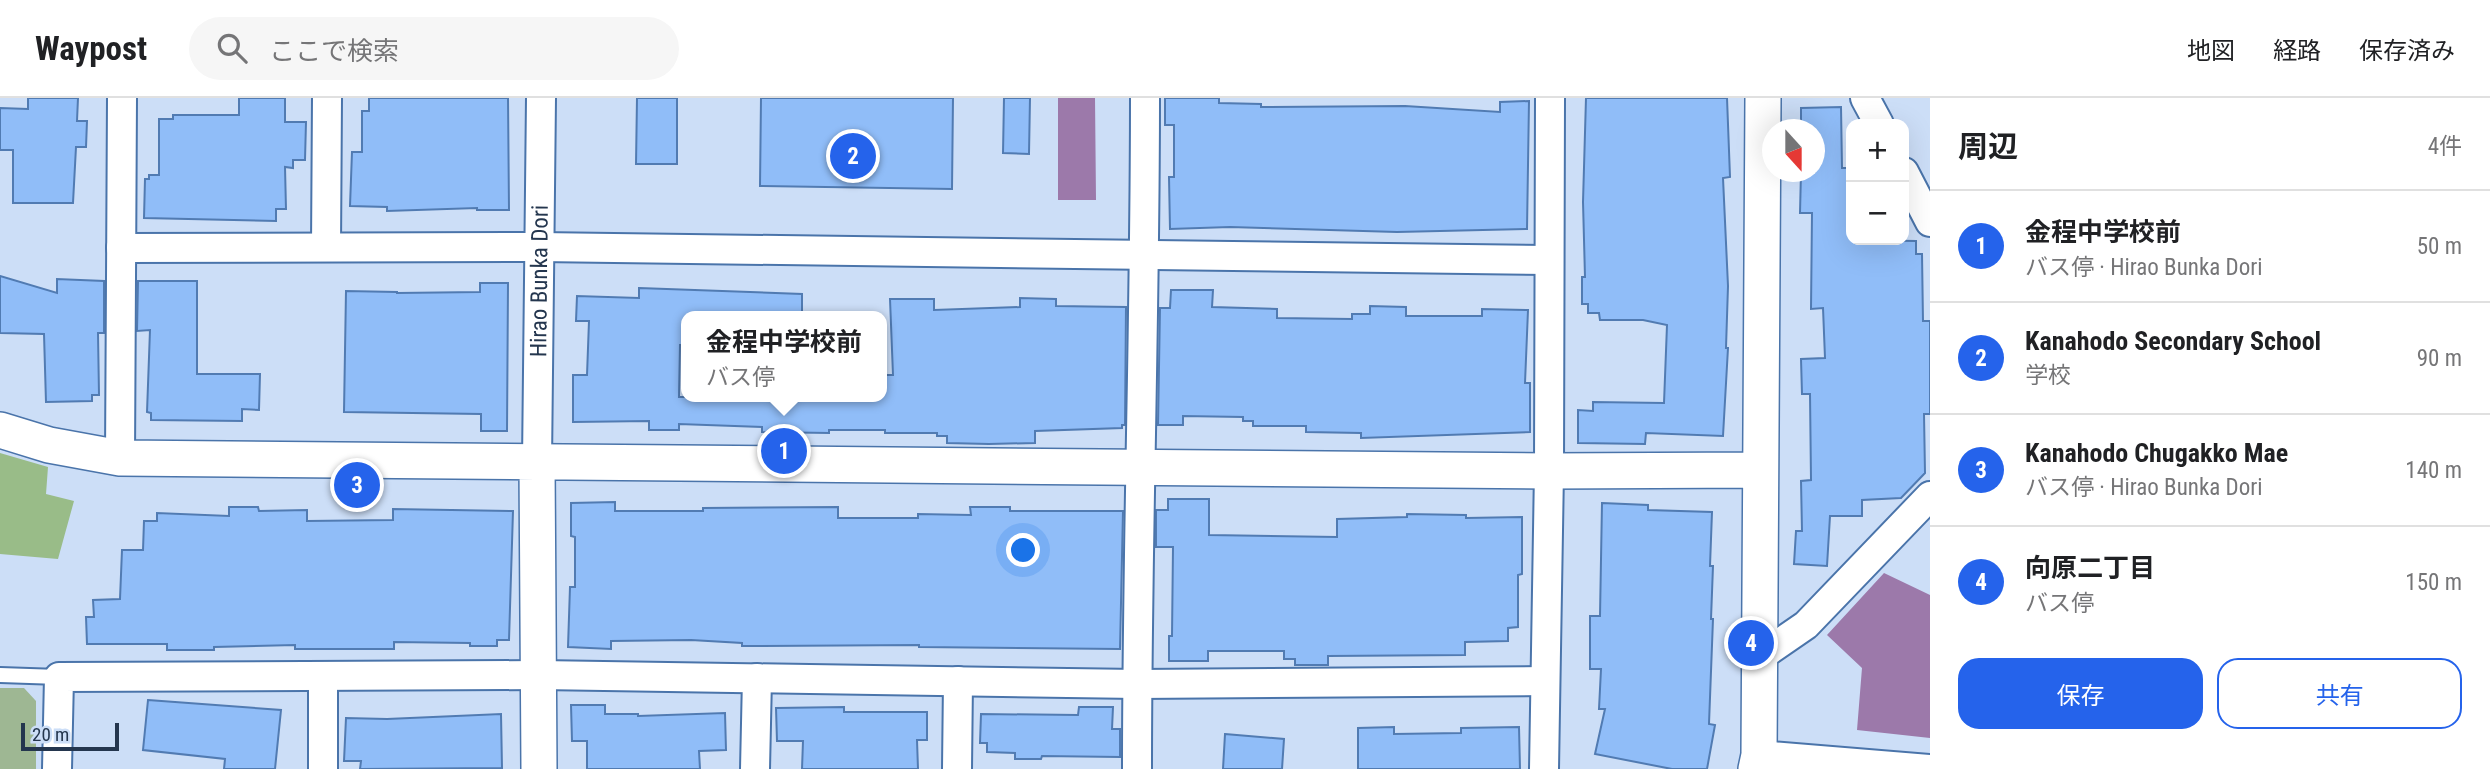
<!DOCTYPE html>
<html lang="ja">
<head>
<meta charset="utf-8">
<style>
	body { margin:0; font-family:"Roboto Condensed","Noto Sans JP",sans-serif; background:#f6f6f6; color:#202124 }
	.controls { position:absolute; right:21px; top:21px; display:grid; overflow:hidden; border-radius:14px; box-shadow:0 7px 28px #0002 }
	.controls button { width:63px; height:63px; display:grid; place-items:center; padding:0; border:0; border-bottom:2px solid #e0e0e0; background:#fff; color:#202124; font:35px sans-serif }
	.compass { position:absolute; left:1762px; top:21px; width:63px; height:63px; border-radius:50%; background:#fff; box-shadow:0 7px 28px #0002; rotate:159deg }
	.scale { position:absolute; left:21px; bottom:18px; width:98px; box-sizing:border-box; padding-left:7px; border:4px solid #24364e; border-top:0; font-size:19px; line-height:24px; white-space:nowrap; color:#24364e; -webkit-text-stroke:5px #ccdef7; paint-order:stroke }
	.you { position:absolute; left:1024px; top:453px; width:24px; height:24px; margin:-18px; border:5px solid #fff; border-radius:50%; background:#1a73e8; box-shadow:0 0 0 10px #1a73e833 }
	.badge { display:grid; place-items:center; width:46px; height:46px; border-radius:50%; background:#2563eb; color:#fff; font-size:23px; font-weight:700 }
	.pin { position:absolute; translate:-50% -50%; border:4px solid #fff; box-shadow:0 2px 7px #0006 }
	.popup { position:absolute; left:681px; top:213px; width:206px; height:91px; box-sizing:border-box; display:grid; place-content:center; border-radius:14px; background:#fff; filter:drop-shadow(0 2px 5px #0005); font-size:23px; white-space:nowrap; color:#757577 }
	.popup b { font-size:26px; color:#202124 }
	.popup::after { content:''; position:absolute; left:50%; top:100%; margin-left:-14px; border:14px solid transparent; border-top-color:#fff }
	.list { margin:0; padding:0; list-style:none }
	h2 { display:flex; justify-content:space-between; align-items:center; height:91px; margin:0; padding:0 28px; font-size:30px }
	h2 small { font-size:23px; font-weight:400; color:#757577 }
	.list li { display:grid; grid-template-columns:46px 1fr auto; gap:21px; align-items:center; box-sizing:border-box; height:112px; padding:0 28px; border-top:2px solid #e0e0e0 }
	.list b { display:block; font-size:26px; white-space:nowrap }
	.list p { margin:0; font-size:23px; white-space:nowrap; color:#757577 }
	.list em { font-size:23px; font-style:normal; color:#757577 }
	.actions { display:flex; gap:14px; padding:21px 28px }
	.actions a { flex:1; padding:16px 0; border:2px solid #2563eb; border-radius:21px; text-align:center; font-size:24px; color:#2563eb }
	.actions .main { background:#2563eb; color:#fff }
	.icon { flex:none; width:38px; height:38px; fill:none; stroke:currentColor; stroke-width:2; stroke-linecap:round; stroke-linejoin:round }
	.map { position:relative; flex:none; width:1930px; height:671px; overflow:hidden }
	header { display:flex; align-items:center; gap:42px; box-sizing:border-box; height:98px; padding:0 35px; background:#fff; border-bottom:2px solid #e0e0e0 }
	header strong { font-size:33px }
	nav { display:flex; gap:38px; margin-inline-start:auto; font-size:24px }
	.search { width:490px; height:63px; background:#f6f6f6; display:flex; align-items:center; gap:18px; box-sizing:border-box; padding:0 24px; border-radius:38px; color:#757577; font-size:26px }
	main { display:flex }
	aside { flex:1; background:#fff }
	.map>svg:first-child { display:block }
	.green { fill:#9eb793 }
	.forest { fill:#99bc88 }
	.water { fill:#9c79aa }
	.building { fill:#90bdf8; stroke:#517bb2; stroke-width:2 }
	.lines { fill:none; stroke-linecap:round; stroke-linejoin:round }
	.service-casing { stroke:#4a74aa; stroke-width:18 }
	.minor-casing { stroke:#4a74aa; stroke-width:32 }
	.tertiary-casing { stroke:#4a74aa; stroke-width:38 }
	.service { stroke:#fff; stroke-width:14 }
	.minor { stroke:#fff; stroke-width:28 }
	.tertiary { stroke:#fff; stroke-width:35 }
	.labels { text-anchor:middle; stroke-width:6; stroke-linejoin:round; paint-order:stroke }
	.street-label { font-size:23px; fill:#24364e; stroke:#ccdef7 }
</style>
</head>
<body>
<header>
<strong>Waypost</strong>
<div class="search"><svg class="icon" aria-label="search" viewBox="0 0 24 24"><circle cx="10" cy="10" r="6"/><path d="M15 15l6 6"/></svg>ここで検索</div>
<nav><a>地図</a><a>経路</a><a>保存済み</a></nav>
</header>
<main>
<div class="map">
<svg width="1930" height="671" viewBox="0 0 1930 671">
	<rect width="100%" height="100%" fill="#ccdef7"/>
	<path class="green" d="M0,590H24L36,603V671H0Z"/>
	<path class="forest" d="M0,355L48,369L46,396L74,403L58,461L0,456Z"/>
	<path class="water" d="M1058,0H1095L1096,102H1058Z
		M1884,475L1930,497V640L1857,632L1862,570L1827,537Z"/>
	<path class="building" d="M28,0H78L77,23H87L86,49H76L73,105H13V52H0V10L28,11Z
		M239,0H285V24H306L305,62H293V70L285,69L286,111H276V123L144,120L145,81H149V77H159V21H173V17H239Z
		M369,0H508L509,112H477V110L387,113V109L350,108L352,54H362V13H369Z
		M637,0H677V66H636Z
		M761,0H953L952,91L760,88Z
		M1004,0H1030L1029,56L1003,55Z
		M1165,0H1219V5L1261,6V9L1405,8L1500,14V4L1529,3L1527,131L1397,134L1230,129L1170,131L1169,79H1174V27H1165Z
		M1586,0H1727L1730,79L1723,80L1728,188L1726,250H1728L1723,338L1646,335L1645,346L1578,345V312L1593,313V304L1664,305L1667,227L1643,222H1600L1599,215H1588V206H1582V179H1585L1583,104Z
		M1841,9L1842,70H1851V142L1916,143V156H1922L1923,223H1930V316H1924L1925,375L1901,400L1862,402V418H1830L1827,468L1794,466L1796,433H1802L1801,383L1811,382L1810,296H1802L1801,261L1825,260L1823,210L1811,211L1812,115H1800L1801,74H1815V32H1801V10Z
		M0,178L57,195V181L104,183V235H98L99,297H92V303L46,304L44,236L0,235Z
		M138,183H197V276H260L259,312L242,311V323L151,322V315L147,314L150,232L137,233Z
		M480,185H508L507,333H481V316L344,314L346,193L397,194V195L480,194Z
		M639,190L802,196V218H686V247H680L679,299H882V277H893L890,201H934V212L1020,209V200L1056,201V208L1126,209L1125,327H1122V330L1035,333V345L989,346L947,345V338H937V335H885V332H829V335L762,334V329L679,326V332H649V323L573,324V277H587L589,223H576L577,198L639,200Z
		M1171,192H1213L1212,209L1277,211V220L1352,221V216H1370V208L1406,209V218H1482V211L1528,212L1525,285H1530V334L1361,340V335L1306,334V328H1253V323H1243V319L1183,318V327H1158L1160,210H1170Z
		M1168,401H1209V437L1337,439V421L1407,419V416L1466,417V420L1522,419V476L1518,477V529L1508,530V543L1465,544V557L1328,558V567H1295V561H1284V553H1208V563H1169V538H1172L1173,449H1156V412H1168Z
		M615,404V413H703V410L838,409V420H918V416L971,417L970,409H1010V413H1123L1120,551L919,549V547L742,548V545L691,542L611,543V551L568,549L570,489H575V439L571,438V405Z
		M1602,405L1648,407V412L1712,414L1710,468H1713L1711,521H1713L1709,626L1715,627L1707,671H1672L1595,656L1605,611H1599L1601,571H1590V518H1600Z
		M229,409H258L259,413L307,412V423L393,422V411L513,413L509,542H497V548H470V545L394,544V551H295V547L214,549V552H167V546H87L86,519H94L93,502L120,501L122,452H143L144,423H157V415L229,418Z
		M148,602L281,612L275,671H224L225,661L143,652Z
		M571,607H605V616H638V618L725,615L726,652L699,653L700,671H587V643H572Z
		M844,609V614H927V642H917L918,671H802L803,643H777L776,610Z
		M1079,609H1113L1112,631H1120V659L1042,658L1041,661H1015V655L987,654V645H980L981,616L1078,617Z
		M501,616L502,670L360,671L361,663H344L346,620L387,621Z
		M1394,629V636L1461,635V630L1519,629L1520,671H1358V630Z
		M1225,636L1284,641L1282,671H1223Z"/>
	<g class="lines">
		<defs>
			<path id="service" d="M0,577L59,579"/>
			<g id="minor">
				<path d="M1865,0L1879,26"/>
				<path d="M1904,74L1930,124"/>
				<path d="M326,149L327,0"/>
				<path d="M121,150L539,149L1549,162"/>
				<path d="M120,360L122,0"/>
				<path id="s1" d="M537,365L541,0"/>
				<path d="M1761,558L1806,527L1930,398"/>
				<path d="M1759,657L1930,671"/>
				<path d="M57,671L59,579L540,577L1137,586L1545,583"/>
				<path d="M323,671V579"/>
				<path d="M755,671L757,580"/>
				<path d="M957,671L958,583"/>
				<path d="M1137,671C1137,447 1145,224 1145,0"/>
				<path d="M1544,671L1549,373L1550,0"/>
			</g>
			<path id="tertiary" d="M0,332L49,347L120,360L1549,373L1760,372
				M537,365L539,671
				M1756,671L1759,657L1763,0"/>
		</defs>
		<use href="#service" class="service-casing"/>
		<use href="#minor" class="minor-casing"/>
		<use href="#tertiary" class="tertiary-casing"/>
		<use href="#service" class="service"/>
		<use href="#minor" class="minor"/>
		<use href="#tertiary" class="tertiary"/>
	</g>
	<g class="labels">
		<g class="street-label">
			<text dy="8" stroke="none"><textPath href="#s1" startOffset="182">Hirao Bunka Dori</textPath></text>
		</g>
	</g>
</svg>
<div class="controls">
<button>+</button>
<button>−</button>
</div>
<svg class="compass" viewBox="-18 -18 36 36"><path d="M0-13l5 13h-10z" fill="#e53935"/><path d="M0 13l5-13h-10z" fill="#757577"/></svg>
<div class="scale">20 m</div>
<div class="you"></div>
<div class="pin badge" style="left:784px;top:353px">1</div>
<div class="popup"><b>金程中学校前</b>バス停</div>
<div class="pin badge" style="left:853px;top:58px">2</div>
<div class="pin badge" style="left:357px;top:387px">3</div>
<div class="pin badge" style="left:1751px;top:545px">4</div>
</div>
<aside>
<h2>周辺<small>4件</small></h2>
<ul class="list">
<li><span class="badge">1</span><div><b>金程中学校前</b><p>バス停 · Hirao Bunka Dori</p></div><em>50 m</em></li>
<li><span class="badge">2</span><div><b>Kanahodo Secondary School</b><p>学校</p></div><em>90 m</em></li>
<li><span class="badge">3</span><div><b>Kanahodo Chugakko Mae</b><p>バス停 · Hirao Bunka Dori</p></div><em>140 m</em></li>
<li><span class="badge">4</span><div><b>向原二丁目</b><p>バス停</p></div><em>150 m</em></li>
</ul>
<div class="actions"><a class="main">保存</a><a>共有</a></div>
</aside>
</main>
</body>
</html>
